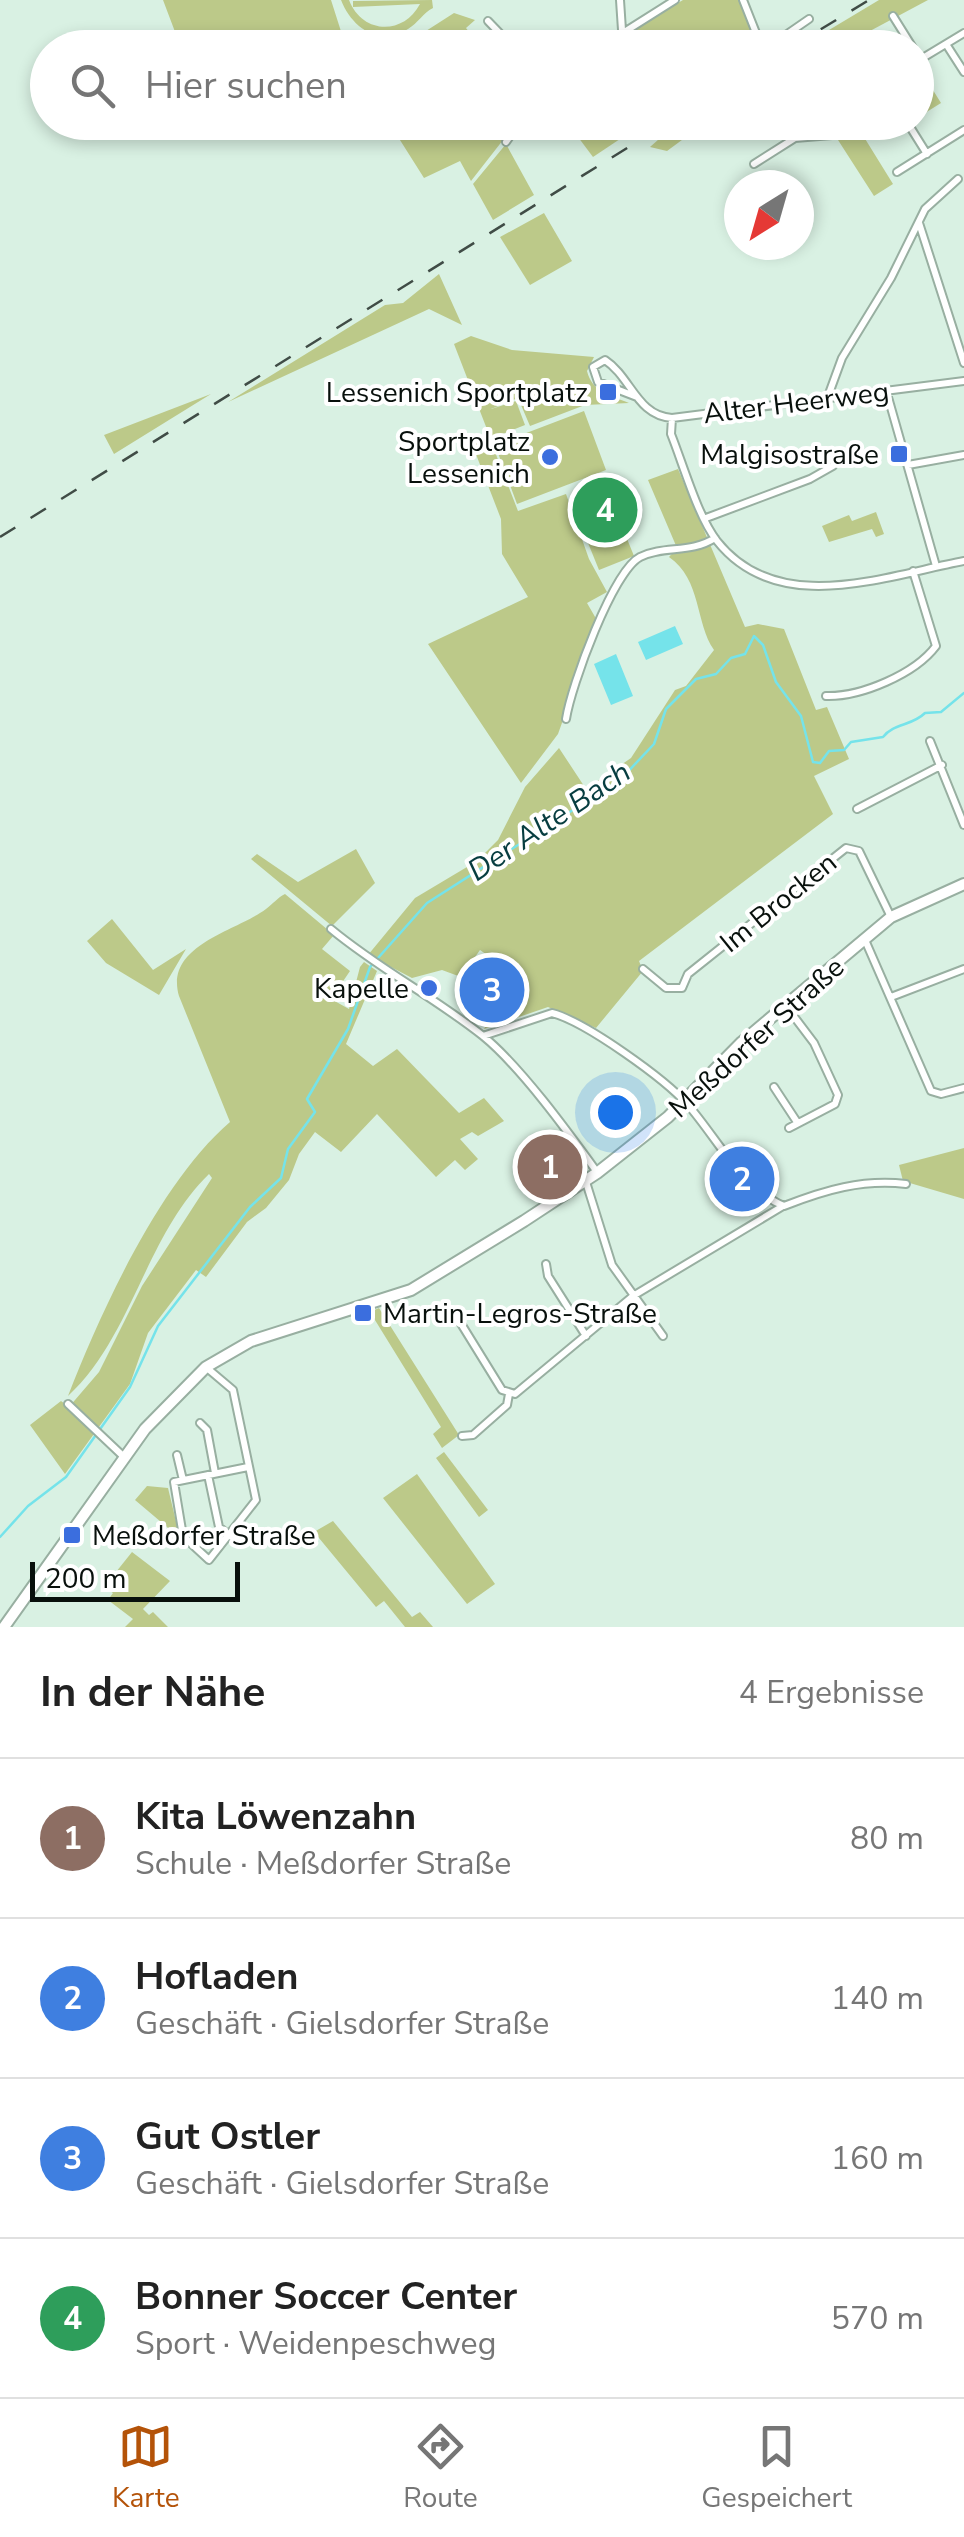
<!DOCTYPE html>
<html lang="de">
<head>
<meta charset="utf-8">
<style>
	body { margin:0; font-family:"Nunito Sans",sans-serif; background:#f6f6f6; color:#222 }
	.compass { position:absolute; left:724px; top:170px; width:90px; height:90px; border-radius:50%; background:#fff; box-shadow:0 5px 15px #0003; rotate:217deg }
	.scale { position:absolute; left:30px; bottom:25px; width:210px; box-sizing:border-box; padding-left:10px; border:5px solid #08100c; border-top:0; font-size:28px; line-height:35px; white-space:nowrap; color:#08100c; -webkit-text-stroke:8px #fff; paint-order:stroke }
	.you { position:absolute; left:615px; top:1112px; width:35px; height:35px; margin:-25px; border:8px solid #fff; border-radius:50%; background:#1a73e8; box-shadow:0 0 0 15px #1a73e833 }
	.badge { display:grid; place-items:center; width:65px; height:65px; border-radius:50%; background:#b45309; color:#fff; font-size:32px; font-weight:700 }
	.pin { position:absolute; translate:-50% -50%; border:5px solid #fff; box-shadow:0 2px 10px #0006 }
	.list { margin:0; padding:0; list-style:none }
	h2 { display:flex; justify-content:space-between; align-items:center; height:130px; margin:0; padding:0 40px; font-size:42px }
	h2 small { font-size:32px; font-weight:400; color:#767676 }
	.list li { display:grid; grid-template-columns:65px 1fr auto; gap:30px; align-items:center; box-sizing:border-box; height:160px; padding:0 40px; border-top:2px solid #e0e0e0 }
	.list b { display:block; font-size:38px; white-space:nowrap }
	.list p { margin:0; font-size:32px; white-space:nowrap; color:#767676 }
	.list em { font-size:32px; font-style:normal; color:#767676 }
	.icon { flex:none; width:55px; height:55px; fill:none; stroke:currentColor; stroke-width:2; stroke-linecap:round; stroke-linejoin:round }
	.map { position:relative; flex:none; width:964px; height:1627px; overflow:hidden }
	.search { position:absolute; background:#fff; box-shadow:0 5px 15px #0003; left:30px; right:30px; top:30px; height:110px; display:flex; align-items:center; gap:25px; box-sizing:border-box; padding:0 35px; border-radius:55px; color:#767676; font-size:38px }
	.sheet { height:770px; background:#fff }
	nav { display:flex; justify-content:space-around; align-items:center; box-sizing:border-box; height:140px; border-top:2px solid #e0e0e0; background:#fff; font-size:28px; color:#767676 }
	nav a { display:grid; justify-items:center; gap:5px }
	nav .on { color:#b45309 }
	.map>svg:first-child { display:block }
	.green { fill:#bcc989 }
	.water { fill:#75e3ea }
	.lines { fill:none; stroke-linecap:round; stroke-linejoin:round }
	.stream { stroke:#75e3ea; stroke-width:2.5 }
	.street-casing { stroke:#98afa1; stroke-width:10 }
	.secondary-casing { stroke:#98afa1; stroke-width:14 }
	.street { stroke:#fff; stroke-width:6 }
	.secondary { stroke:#fff; stroke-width:10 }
	.rail { stroke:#404c46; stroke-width:2.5; stroke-dasharray:18 18; stroke-linecap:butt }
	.poi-dot { fill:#3b6ede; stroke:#fff; stroke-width:4 }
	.labels { text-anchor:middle; stroke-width:8; stroke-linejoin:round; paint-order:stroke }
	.poi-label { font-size:28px; fill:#08100c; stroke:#fff; text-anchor:end }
	.street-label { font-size:28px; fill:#08100c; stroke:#fff }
	.water-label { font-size:30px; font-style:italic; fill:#073d40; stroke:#fff }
</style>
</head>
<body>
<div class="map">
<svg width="964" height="1627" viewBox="0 0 964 1627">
	<rect width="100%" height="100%" fill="#d9f1e3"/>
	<path class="green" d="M163,0H331L346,47H189L187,43L180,45Z
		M341,0H349C362,34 403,36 420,4L353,7V1L432,0L433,8C423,13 418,23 408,29C379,47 352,28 341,0Z
		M683,0H739L758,47H629L631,30Z
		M879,0H928L840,47L799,48Z
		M454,13L475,20L466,28L477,42L471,47H401Z
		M918,66L941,103L917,118L916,67Z
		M405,123H493L503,140L471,181L460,161L424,178L393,129Z
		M588,123V122L644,123L593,157L575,133Z
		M677,123H705L667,151L650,147Z
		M859,129L893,184L874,196L838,140Z
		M506,144L534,195L493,220L473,184Z
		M544,213L572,261L530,285L500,237Z
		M439,274L462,325L429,309L228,402L385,305L403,303Z
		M471,336L512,350L594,357L587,371C592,392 610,395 629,403L585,405L530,426L518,398L491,409L516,401L525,425L490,439L518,511L566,494L589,559L607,592L587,603L598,622L558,734L521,783L428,644L528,597L502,554L501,519L472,444L490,437L454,344Z
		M211,394L114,454L104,435Z
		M584,411L606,470L517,504L495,445Z
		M678,469L745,627L758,624L784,629L816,710L827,707L849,759L814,776L833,814L639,961L643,971L596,1028L548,1007L484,1029L517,976L480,950L461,977L442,970L412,978L368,955L415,898L477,861L498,840L525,787L559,748L586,789L631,758L675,690L686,686L714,650C695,623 702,580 669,557L677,548L648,480Z
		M876,512L884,534L876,537L872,529L829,542L822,526L849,515L852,521Z
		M621,524L634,556L599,570L586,538Z
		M356,849L375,883L332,926L251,859L257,854L298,882Z
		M285,894L334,935L322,949L350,971L331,999L349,1009L360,967L364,962L377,971L346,1044L373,1066L397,1049L459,1113L484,1098L504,1121L478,1136L472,1132L460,1139L478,1159L465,1170L455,1160L436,1177L377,1114L341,1152L315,1132L299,1154L289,1180L266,1208L247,1222L206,1277L196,1270L148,1333L130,1384L65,1474L30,1425L61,1401L69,1407L99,1372L142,1286L212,1178L209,1174C146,1235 132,1337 68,1396C101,1311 160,1182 230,1122L179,996C164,945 237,931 266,909C273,904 277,898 285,894Z
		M112,919L153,970L186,949L159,995L106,963L87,941Z
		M964,1148V1199L903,1181L899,1165Z
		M379,1308L459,1435L442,1448L433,1434L441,1427L370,1312Z
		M444,1452L488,1510L479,1517L436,1458Z
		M417,1474L495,1584L467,1604L383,1498Z
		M147,1486L168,1488L180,1538L135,1500Z
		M333,1521L412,1617L420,1612L433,1627H405L384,1601L376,1607L314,1532Z
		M132,1552L170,1581L143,1609L149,1615L153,1612L168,1627H125L133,1619L108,1600L113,1593L104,1587Z"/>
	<path class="water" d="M675,626L683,644L646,660L638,642Z
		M616,654L633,696L611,705L594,664Z"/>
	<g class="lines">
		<path class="stream" d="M0,1537L28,1506L66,1477L130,1387L158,1326L250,1207L281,1178L288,1149L315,1112L307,1099L348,1029L370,967L427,903L620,780L654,744L666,709L696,679L716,674L731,658L745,654L754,636L763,645L776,682L801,716L813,762L820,763L829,751L844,750L851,742L883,737C894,723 912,726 925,713L941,712L964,693"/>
		<defs>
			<path id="street" d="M620,0L622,30
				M743,0L762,48
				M893,16L913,48
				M488,21L514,48
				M946,44L964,72
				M599,48L675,0
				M767,48L809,19
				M916,62L964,33
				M907,122L927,154
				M506,142L520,122
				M754,164L795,138L832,135L853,122
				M897,172L964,130
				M919,223L964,363
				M886,390L936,566
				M637,397L598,382L593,367L605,360C631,377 637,416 672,418L964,381
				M827,399L842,358L891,278L925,209L958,179
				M672,418L671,434C683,464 698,517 717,541C778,618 884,576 964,561
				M908,465L964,455
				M706,518L810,479L833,466
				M826,696C861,697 915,674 936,646L913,571
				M566,719C571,686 613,571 640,557C665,545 690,554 715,538
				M930,741L964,825
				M857,809L942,765
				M331,929C379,969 434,997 483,1036C520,1066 568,1132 597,1172
				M865,940L931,1091L941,1094L964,1088
				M643,969L666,988H682L688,974L846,848L859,851L891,917
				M891,997L964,969
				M786,1006L814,1043L838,1095L835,1104L789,1128
				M483,1036L552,1013C586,1022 665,1079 688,1105C717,1138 742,1189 784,1206C825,1190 862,1179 906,1184
				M774,1087L797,1122
				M586,1182L612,1265L663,1336
				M546,1264L548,1276L586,1336
				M460,1322L502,1390L515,1394L633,1296L783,1206
				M207,1368L233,1390L256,1500L209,1560L183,1536L174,1482L248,1467
				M68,1404L124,1457
				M200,1423L207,1430L215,1473
				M462,1436L473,1435L507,1405L509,1394
				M177,1455L183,1480
				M208,1475L219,1527L230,1536"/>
			<path id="secondary" d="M4,1627L145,1429L206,1367L251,1341L411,1290L524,1221L597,1173L668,1117L742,1042L891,917L964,884"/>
		</defs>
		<use href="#street" class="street-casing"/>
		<use href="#secondary" class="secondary-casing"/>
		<use href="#street" class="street"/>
		<use href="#secondary" class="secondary"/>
		<path class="rail" d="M790,48L869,0
			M0,537L669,122"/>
	</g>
	<g class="poi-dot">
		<rect x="598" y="382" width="20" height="20" rx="5"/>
		<rect x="889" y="444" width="20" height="20" rx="5"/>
		<circle cx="550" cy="457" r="10"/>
		<circle cx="429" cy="988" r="10"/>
		<rect x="353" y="1303" width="20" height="20" rx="5"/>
		<rect x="62" y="1525" width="20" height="20" rx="5"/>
	</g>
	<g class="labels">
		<g class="poi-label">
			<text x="588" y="402">Lessenich Sportplatz</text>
			<text x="530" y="451">Sportplatz<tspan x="530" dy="32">Lessenich</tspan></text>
			<text x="879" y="464">Malgisostraße</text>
			<text x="409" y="998">Kapelle</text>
			<text x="383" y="1323" text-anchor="start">Martin-Legros-Straße</text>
			<text x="92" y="1545" text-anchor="start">Meßdorfer Straße</text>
		</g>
		<g class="street-label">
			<text transform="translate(796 402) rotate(-7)" y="10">Alter Heerweg</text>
			<text transform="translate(778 902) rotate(-39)" y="10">Im Brocken</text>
			<text transform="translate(756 1037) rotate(-42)" y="10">Meßdorfer Straße</text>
		</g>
		<g class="water-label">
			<text transform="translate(549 821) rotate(-34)" y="10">Der Alte Bach</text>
		</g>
	</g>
</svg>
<svg class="compass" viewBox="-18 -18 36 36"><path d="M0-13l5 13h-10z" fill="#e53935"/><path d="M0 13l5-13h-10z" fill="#767676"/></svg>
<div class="scale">200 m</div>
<div class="you"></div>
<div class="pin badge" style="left:550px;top:1167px;background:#8d6e63">1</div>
<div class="pin badge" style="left:742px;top:1179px;background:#3f7fe0">2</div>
<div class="pin badge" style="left:492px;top:990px;background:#3f7fe0">3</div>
<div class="pin badge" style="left:605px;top:510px;background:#2e9e5b">4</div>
<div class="search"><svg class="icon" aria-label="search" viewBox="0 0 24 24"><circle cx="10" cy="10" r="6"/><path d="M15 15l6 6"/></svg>Hier suchen</div>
</div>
<section class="sheet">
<h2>In der Nähe<small>4 Ergebnisse</small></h2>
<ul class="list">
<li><span class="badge" style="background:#8d6e63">1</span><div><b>Kita Löwenzahn</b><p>Schule · Meßdorfer Straße</p></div><em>80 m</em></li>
<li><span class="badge" style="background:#3f7fe0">2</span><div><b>Hofladen</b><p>Geschäft · Gielsdorfer Straße</p></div><em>140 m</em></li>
<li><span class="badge" style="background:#3f7fe0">3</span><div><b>Gut Ostler</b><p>Geschäft · Gielsdorfer Straße</p></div><em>160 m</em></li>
<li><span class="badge" style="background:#2e9e5b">4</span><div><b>Bonner Soccer Center</b><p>Sport · Weidenpeschweg</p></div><em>570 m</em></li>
</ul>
</section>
<nav>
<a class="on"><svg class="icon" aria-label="map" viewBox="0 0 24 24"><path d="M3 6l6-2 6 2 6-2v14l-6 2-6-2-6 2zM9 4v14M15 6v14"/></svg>Karte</a>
<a><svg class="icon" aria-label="directions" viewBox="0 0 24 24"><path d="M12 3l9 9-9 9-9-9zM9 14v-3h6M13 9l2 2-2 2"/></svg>Route</a>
<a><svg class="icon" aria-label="saved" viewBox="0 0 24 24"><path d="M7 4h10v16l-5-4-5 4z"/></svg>Gespeichert</a>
</nav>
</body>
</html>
